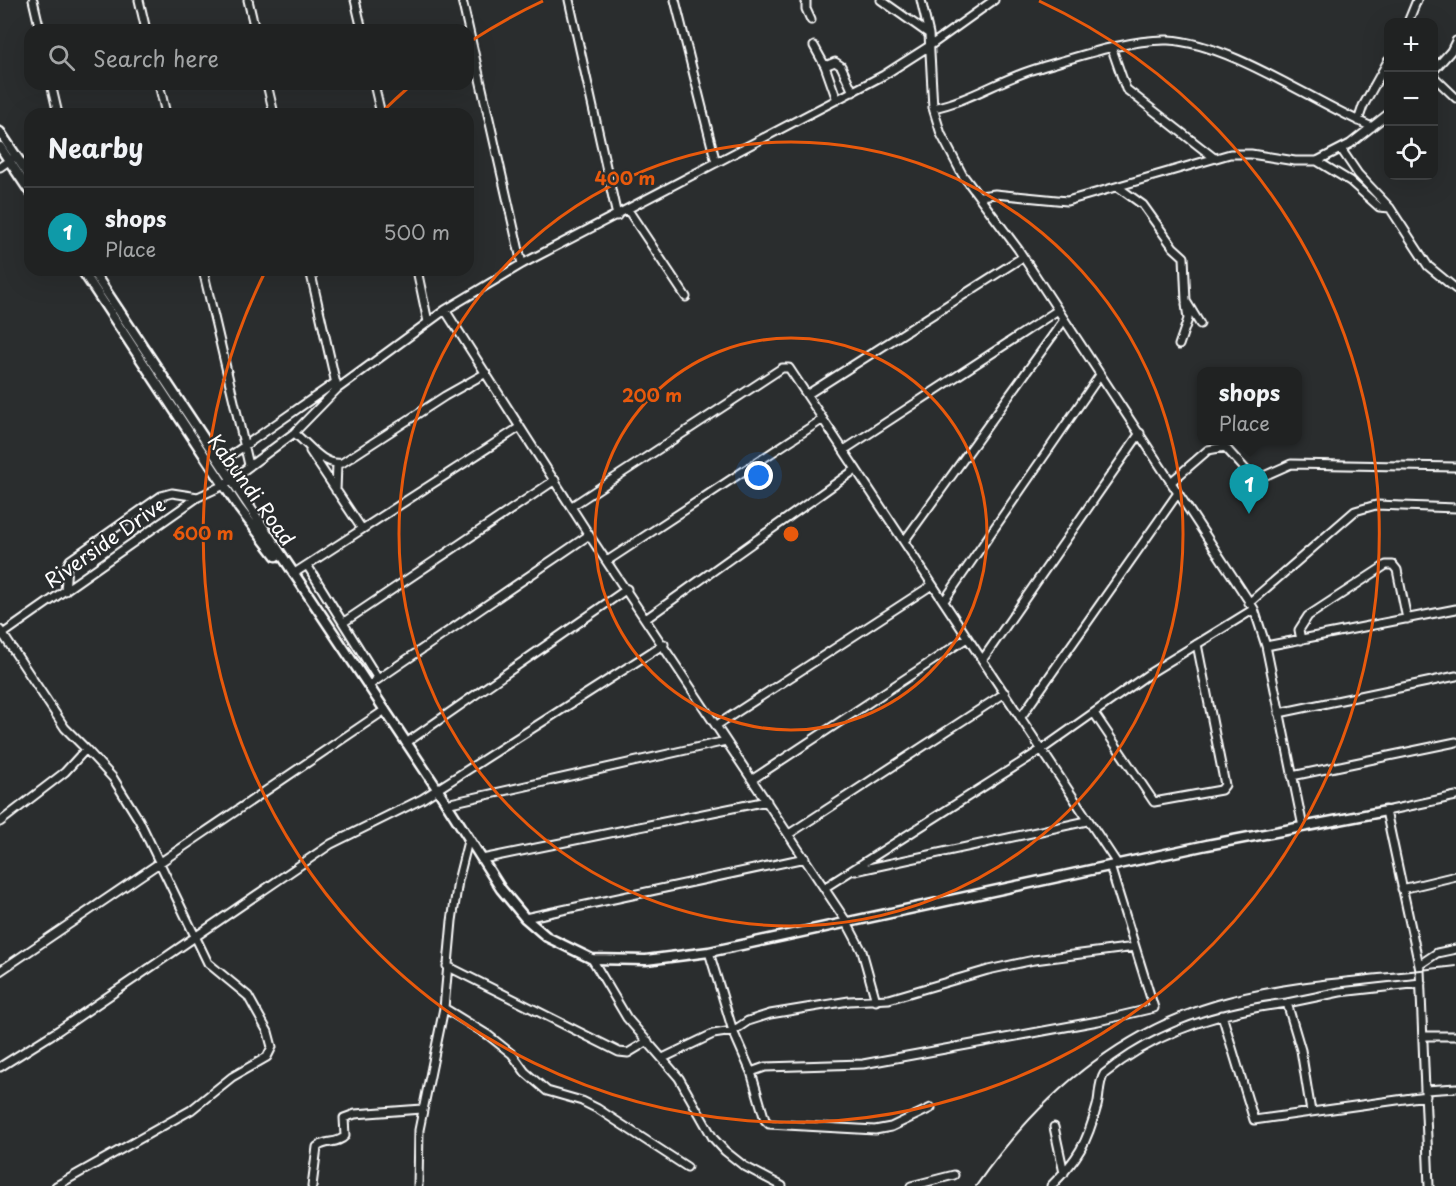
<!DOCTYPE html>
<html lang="en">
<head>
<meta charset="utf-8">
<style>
	body { margin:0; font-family:"Playpen Sans",sans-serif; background:#2d2f2f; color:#f1f3f6 }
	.controls { position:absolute; right:18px; top:18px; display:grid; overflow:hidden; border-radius:12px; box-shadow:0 6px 24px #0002 }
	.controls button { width:54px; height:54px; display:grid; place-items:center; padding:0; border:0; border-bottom:2px solid #3d3f40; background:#202222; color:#f1f3f6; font:30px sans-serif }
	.you { position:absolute; left:759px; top:476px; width:21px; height:21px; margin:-15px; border:4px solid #fff; border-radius:50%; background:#1a73e8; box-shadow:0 0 0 9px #1a73e833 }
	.badge { display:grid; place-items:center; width:39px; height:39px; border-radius:50%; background:#8bbbb9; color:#fff; font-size:20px; font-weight:700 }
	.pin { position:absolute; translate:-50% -50px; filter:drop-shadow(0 2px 3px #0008) }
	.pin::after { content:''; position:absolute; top:32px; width:21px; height:18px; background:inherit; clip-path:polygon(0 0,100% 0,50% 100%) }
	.popup { position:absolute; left:1197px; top:367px; width:105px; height:78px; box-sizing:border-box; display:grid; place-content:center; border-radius:12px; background:#202222; filter:drop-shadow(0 2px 4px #0005); font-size:20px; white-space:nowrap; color:#a2a4a5 }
	.popup b { font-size:22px; color:#f1f3f6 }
	.popup::after { content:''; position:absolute; left:50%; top:100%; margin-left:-12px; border:12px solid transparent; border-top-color:#202222 }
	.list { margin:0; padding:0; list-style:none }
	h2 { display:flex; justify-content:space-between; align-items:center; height:78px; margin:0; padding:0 24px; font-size:26px }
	h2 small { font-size:20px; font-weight:400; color:#a2a4a5 }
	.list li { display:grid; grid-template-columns:39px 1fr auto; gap:18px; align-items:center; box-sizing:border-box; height:90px; padding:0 24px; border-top:2px solid #3d3f40 }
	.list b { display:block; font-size:22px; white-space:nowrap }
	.list p { margin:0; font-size:20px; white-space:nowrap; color:#a2a4a5 }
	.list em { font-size:20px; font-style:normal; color:#a2a4a5 }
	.icon { flex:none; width:33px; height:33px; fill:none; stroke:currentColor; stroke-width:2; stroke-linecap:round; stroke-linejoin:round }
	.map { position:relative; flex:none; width:1456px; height:1186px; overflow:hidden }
	.search { position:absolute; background:#202222; box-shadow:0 6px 24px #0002; left:24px; top:24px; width:450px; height:66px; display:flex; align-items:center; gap:15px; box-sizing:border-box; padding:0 21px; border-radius:18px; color:#a2a4a5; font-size:22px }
	.panel { position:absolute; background:#202222; box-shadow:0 6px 24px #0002; left:24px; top:108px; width:450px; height:168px; border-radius:18px }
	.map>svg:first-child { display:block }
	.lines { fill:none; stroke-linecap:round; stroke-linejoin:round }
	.minor-casing { stroke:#fff; stroke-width:11 }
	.tertiary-casing { stroke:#fff; stroke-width:13 }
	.minor { stroke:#2a2d2e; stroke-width:7 }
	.tertiary { stroke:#2a2d2e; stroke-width:8 }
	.rail { stroke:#fff; stroke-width:2 }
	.ring { fill:none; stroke:#e8590c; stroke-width:3 }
	.labels { text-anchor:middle; stroke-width:4.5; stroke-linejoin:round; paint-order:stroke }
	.street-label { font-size:20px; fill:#fff; stroke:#2a2d2e }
	.centre { fill:#e8590c; stroke:#2a2d2e; stroke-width:3 }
	.ring-label { font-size:18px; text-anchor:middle; font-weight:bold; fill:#e8590c; stroke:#2a2d2e; stroke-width:4.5; stroke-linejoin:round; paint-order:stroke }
</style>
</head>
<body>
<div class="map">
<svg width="1456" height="1186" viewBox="0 0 1456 1186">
	<rect width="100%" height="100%" fill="#2a2d2e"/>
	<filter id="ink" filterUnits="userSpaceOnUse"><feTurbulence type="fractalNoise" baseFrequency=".0167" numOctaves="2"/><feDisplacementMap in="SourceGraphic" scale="12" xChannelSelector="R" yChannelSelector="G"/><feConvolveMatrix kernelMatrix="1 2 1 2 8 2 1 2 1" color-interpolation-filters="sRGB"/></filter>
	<g filter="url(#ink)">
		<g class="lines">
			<defs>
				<path id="minor" d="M33,0L40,30
					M139,0L146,30
					M248,0L255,30
					M355,0L362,30
					M462,0L522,264
					M569,0L617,216
					M675,0L716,163
					M806,0V9L811,20
					M881,0L929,34L933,108L941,134L962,174L1018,249L1254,609L1266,646L1303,827
					M921,0L929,34
					M1408,22L1417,0
					M814,46L825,66L837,100
					M1112,49L1126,89L1213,157
					M825,66L835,62L841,66L853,92
					M1434,70L1451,51L1456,41
					M1434,77L1456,98
					M51,84L58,114
					M159,84L166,114
					M267,84L274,114
					M374,84L381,114
					M933,108C969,101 999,80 1035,69C1074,58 1127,39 1168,40C1230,43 1313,102 1372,127
					M1358,121L1363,106L1388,61
					M1341,149L1358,174L1390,208L1428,266L1456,289
					M1317,161L1350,181L1379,207L1390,208
					M0,167L13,158
					M1118,187L1143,205L1173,247L1184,257L1186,301L1200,324
					M980,196L995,194L1067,201L1230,154H1251L1295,161H1317L1350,144L1388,114
					M628,210L686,297
					M203,270L249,465
					M310,270L336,384
					M417,270L428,322
					M445,310L589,535L846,921L862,951L876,1001
					M1179,345L1188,319L1186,304
					M808,394L1023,257
					M294,433C308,443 322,466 342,463L445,396L486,373
					M844,450L1058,310
					M310,451L362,529
					M230,456L336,382
					M1171,482L1208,450L1225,447L1255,480L1291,464L1456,467
					M336,491L337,464
					M572,506L782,368H789L1118,865
					M905,540L1064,320
					M607,561L823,419
					M307,565L378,679
					M293,574L520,427
					M65,591L67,566L70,560L161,496L172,493L198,497
					M944,601L1100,375
					M1249,603L1355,511L1376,505L1456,508
					M647,618L856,469
					M344,622L555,480
					M0,630L65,728L86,749
					M0,636L198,497L224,485L294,433L337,389L445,310L522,264L884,75L931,45L994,0
					M1301,640L1299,630L1308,616L1386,565H1393L1397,570L1407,619
					M1266,646L1456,609
					M983,659L1140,433
					M368,686L589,535
					M1094,713L1154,802L1221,790L1225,785L1197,644
					M1279,713L1456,676
					M1021,717L1178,493
					M717,725L932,585
					M406,743L627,589
					M1292,776L1456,742
					M753,779L967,638
					M446,804L726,741
					M0,822L65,772L86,749L113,778L139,820L208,963L248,996L268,1032L272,1047L267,1057L232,1077L191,1110L56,1186
					M789,834L1005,693
					M482,859L767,801
					M855,871L1087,821
					M824,888L1041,750L1150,673L1254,609
					M1402,889L1456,876
					M525,918L805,858
					M592,959L627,1018L679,1078L713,1138L725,1151L744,1166L782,1186
					M1419,965L1437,953L1456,949
					M447,966L619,1052L628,1053L648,1041
					M0,971L385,710
					M1287,1003L1340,992L1421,983
					M444,1008L488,1035L512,1054L525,1072L547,1091L582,1101L598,1109L687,1167
					M1222,1015L1254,1120L1426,1096
					M1424,1036H1456
					M663,1058L713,1034L733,1031L709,952
					M0,1067L59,1030L331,844L422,799L664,644
					M751,1072L765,1067L863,1064L1098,1021L1154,1008L1110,866
					M1426,1090L1456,1088
					M931,1108L891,1127L875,1130L769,1124L765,1120L751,1072L733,1031L748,1021L770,1014L849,1001L889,999L988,970L1034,960L1135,947
					M1054,1127L1064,1173
					M312,1186L317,1147C325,1140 338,1144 345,1136L344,1118L355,1114L422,1109
					M418,1186L419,1130L444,1008L452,921L458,881L468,841
					M911,1186L954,1175
					M1051,1186C1078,1159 1087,1143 1097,1106C1100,1095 1098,1084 1104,1074C1155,1032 1222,1011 1287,1003L1301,1050L1311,1112
					M1429,1186L1420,970L1386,811L1456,796"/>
				<path id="tertiary" d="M0,132L30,177
					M0,147L30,192
					M82,270L239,508L276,556
					M92,270L438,790L501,889L525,918L547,937L592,959L646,960L709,952L1207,845L1386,811"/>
			</defs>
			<use href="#minor" class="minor-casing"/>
			<use href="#tertiary" class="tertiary-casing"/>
			<use href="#minor" class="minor"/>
			<use href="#tertiary" class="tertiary"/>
			<path class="rail" d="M976,1186C1036,1100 1114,1030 1217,1000C1294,978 1376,976 1456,966"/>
		</g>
	</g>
	<g class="ring">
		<circle cx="791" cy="534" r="196"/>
		<circle cx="791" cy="534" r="392"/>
		<path d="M383 111A588 588 0 0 1 409 87M471 41A588 588 0 0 1 543 1M1039 1A588 588 0 1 1 265 272"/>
	</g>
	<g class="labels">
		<g class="street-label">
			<text transform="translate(251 490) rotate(54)" y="7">Kabundi Road</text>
			<text transform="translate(105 543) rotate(-35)" y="7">Riverside Drive</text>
		</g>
	</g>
	<circle cx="791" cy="534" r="9" class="centre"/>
	<g class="ring-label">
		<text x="625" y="185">400 m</text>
		<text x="652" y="402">200 m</text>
		<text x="203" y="540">600 m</text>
	</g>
</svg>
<div class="controls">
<button>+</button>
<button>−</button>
<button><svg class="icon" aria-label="locate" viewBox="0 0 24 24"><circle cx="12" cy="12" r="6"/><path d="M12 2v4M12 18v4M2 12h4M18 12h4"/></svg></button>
</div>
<div class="you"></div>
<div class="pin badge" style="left:1249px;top:514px;background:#0f9aa8">1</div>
<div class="popup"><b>shops</b>Place</div>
<div class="search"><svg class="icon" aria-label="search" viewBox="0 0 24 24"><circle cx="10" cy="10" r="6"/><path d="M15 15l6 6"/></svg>Search here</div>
<section class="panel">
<h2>Nearby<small></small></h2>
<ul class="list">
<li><span class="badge" style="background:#0f9aa8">1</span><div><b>shops</b><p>Place</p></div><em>500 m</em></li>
</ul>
</section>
</div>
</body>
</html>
